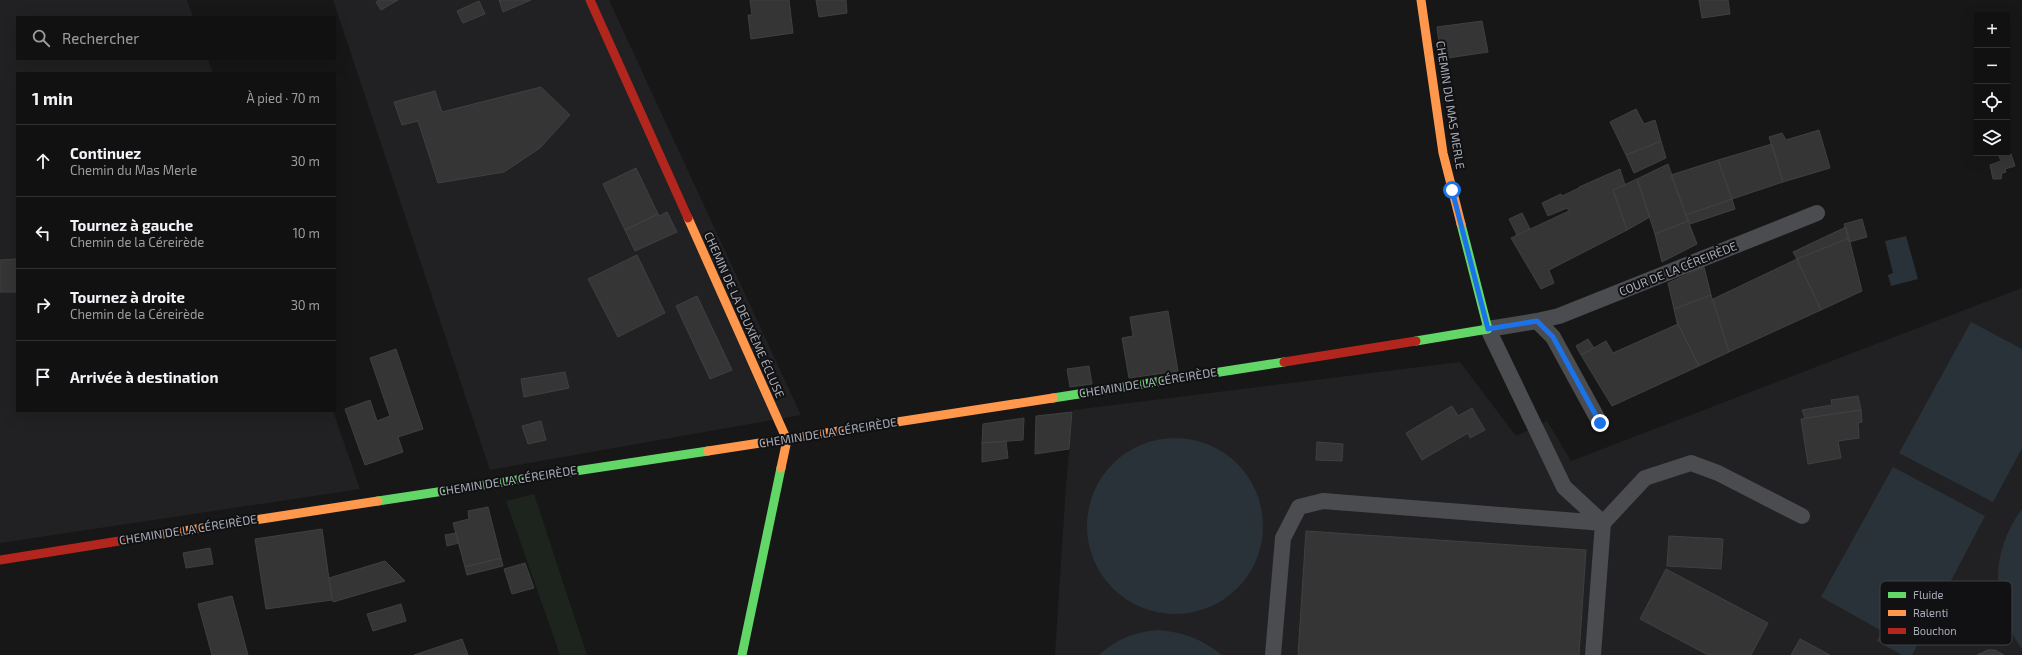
<!DOCTYPE html>
<html lang="fr">
<head>
<meta charset="utf-8">
<style>
	body { margin:0; font-family:"Exo 2",sans-serif; background:#1a1a1a; color:#f1f3f6 }
	.controls { position:absolute; right:12px; top:12px; display:grid; overflow:hidden; border-radius:0px; box-shadow:0 4px 16px #0002 }
	.controls button { width:36px; height:36px; display:grid; place-items:center; padding:0; border:0; border-bottom:1px solid #303131; background:#111; color:#f1f3f6; font:20px sans-serif }
	.stop { position:absolute; width:12px; height:12px; margin:-9px; border:3px solid #1a73e8; border-radius:50%; background:#fff }
	.stop.end { background:#1a73e8; border-color:#fff; box-shadow:0 1px 4px #0008 }
	.list { margin:0; padding:0; list-style:none }
	h2 { display:flex; justify-content:space-between; align-items:center; height:52px; margin:0; padding:0 16px; font-size:17px }
	h2 small { font-size:13px; font-weight:400; color:#9c9d9f }
	.list li { display:grid; grid-template-columns:26px 1fr auto; gap:12px; align-items:center; box-sizing:border-box; height:72px; padding:0 16px; border-top:1px solid #303131 }
	.list b { display:block; font-size:15px; white-space:nowrap }
	.list p { margin:0; font-size:13px; white-space:nowrap; color:#9c9d9f }
	.list em { font-size:13px; font-style:normal; color:#9c9d9f }
	.icon { flex:none; width:22px; height:22px; fill:none; stroke:currentColor; stroke-width:2; stroke-linecap:round; stroke-linejoin:round }
	.map { position:relative; flex:none; width:2022px; height:655px; overflow:hidden }
	.search { position:absolute; background:#111; box-shadow:0 4px 16px #0002; left:16px; top:16px; width:320px; height:44px; display:flex; align-items:center; gap:10px; box-sizing:border-box; padding:0 14px; border-radius:0px; color:#9c9d9f; font-size:15px }
	.panel { position:absolute; background:#111; box-shadow:0 4px 16px #0002; left:16px; top:72px; width:320px; height:340px; border-radius:0px }
	.map>svg:first-child { display:block }
	.built { fill:#212123 }
	.green { fill:#1d241e }
	.water { fill:#2a3239 }
	.building { fill:#353536; stroke:#3f4043 }
	.lines { fill:none; stroke-linecap:round; stroke-linejoin:round }
	.lane { stroke:#4b4c50; stroke-width:16 }
	.fast { stroke:#63d668; stroke-width:9 }
	.slow { stroke:#ff974d; stroke-width:9 }
	.jam { stroke:#b3261e; stroke-width:9 }
	.route { stroke:#1a73e8; stroke-width:5 }
	.labels { text-anchor:middle; stroke-width:4; stroke-linejoin:round; paint-order:stroke }
	.street-label { font-size:12px; fill:#a8adb8; stroke:#111113 }
	.key { fill:#111113; stroke:#3e4045; stroke-width:1 }
	.key-label { font-size:11px; fill:#a8adb8 }
</style>
</head>
<body>
<div class="map">
<svg width="2022" height="655" viewBox="0 0 2022 655">
	<rect width="100%" height="100%" fill="#171717"/>
	<path class="built" d="M0,0H187L193,17H17V59H208L213,73H17V411H333L360,489L0,543Z
		M333,0H609L801,415L490,470Z
		M2022,288V655H1055L1066,485L1073,410L1460,362L1516,436L1547,421L1571,461Z"/>
	<path class="green" d="M534,494L587,655H560L506,501Z"/>
	<path class="water" d="M1906,236L1918,279L1891,286L1888,275L1893,273L1885,241Z
		M1971,322L2022,349V448L1993,502L1899,453Z
		M1087 526a88 88 0 1 1 176 0a88 88 0 1 1-176 0Z
		M1893,467L1985,516L1912,655H1902L1877,641L1882,631L1821,597Z
		M2022,509V649C1991,604 1989,554 2022,509Z
		M1158,630C1183,632 1202,639 1222,655H1099C1116,639 1135,632 1158,630Z"/>
	<path class="building" d="M379,0H398L381,10L376,2Z
		M499,0H531L503,12Z
		M750,0H789L793,33L751,39L748,15H752Z
		M816,0H846L847,13L819,17Z
		M1699,0H1728L1730,14L1702,18Z
		M479,1L485,14L463,23L457,11Z
		M1482,21L1488,52L1441,59L1437,27Z
		M541,87L570,115L540,148L504,172L438,183L418,121L402,125L394,102L435,91L442,112Z
		M1636,109L1644,124L1655,120L1661,141L1626,155L1610,122Z
		M1819,130L1830,168L1783,182L1769,137L1782,133L1786,140Z
		M1661,141L1666,158L1634,173L1626,155Z
		M1772,144L1783,182L1732,199L1718,160Z
		M2004,154V156L2011,154L2015,166L2005,169L2006,172L2002,173L2001,179H1993L1990,165L2001,161L1999,156Z
		M1718,160L1732,199L1686,215L1671,175Z
		M1668,164L1688,221L1655,234L1637,179Z
		M636,168L658,214L625,230L603,184Z
		M1620,169L1625,185L1613,190L1627,230L1549,270L1554,283L1541,289L1511,238L1569,211L1567,208L1548,216L1542,203L1561,194L1562,196L1579,188V187Z
		M1637,179L1650,217L1627,230L1613,190Z
		M1732,199L1735,209L1690,224L1686,215Z
		M667,212L677,232L635,251L625,230L658,214L659,216Z
		M1522,213L1530,229L1517,235L1509,219Z
		M1862,219L1867,237L1849,242L1844,224Z
		M1688,221L1697,244L1662,262L1655,234Z
		M1846,227L1849,238L1797,259L1793,252Z
		M1849,238L1862,291L1821,310L1797,259Z
		M637,255L665,313L618,337L588,279Z
		M17,259V292H0V260Z
		M1797,259L1821,310L1729,352L1713,299Z
		M1704,267L1711,295L1674,309L1668,283Z
		M1711,295L1729,352L1699,366L1677,322L1674,309Z
		M697,296L732,370L710,379L676,306Z
		M1168,311L1178,371L1129,378L1122,338L1133,336L1130,317Z
		M1677,322L1699,366L1612,406L1581,355L1606,341L1613,353L1678,324Z
		M1588,339L1594,348L1581,355L1576,346Z
		M396,349L423,429L398,437L403,452L365,465L345,409L370,400L377,421L390,416L370,358Z
		M1089,366L1092,384L1070,387L1067,369Z
		M565,372L569,388L524,397L521,379Z
		M1858,396L1861,410L1805,418L1802,410L1832,405L1831,400Z
		M1452,406L1458,416L1472,408L1485,430L1470,438L1468,433L1422,460L1406,433Z
		M1861,410L1862,422L1858,423L1859,438L1838,441L1841,458L1808,464L1801,419Z
		M1072,412L1069,449L1035,454L1036,416Z
		M1024,418L1023,440L982,443L983,424Z
		M541,421L546,440L528,444L522,426Z
		M1006,441L1008,458L982,462V443Z
		M1317,442L1343,444L1342,461L1316,460Z
		M488,507L501,558L465,567L453,523L469,519L468,511Z
		M322,529L332,600L266,609L255,539Z
		M1306,531L1586,550L1579,655H1298Z
		M456,533L459,543L447,546L445,535Z
		M1669,536L1723,539L1721,569L1667,566Z
		M210,548L213,564L186,568L183,553Z
		M501,558L503,566L467,575L465,567Z
		M385,561L405,581L333,602L329,578Z
		M525,563L534,588L512,594L504,569Z
		M1666,569L1768,623L1751,655H1708L1640,619Z
		M232,596L248,655H212L198,604Z
		M401,604L406,621L373,631L367,614Z
		M462,639L468,655H414Z
		M1800,639L1830,655H1791Z
		M1988,650H1995L2004,655H1977Z"/>
	<g class="lines">
		<path class="lane" d="M1537,321L1559,316L1817,213
			M1273,655L1283,538L1299,507L1323,501L1603,523L1645,478L1691,463L1718,473L1802,516
			M1593,655L1603,523L1564,487L1488,329L1537,321L1553,337L1600,423"/>
		<path class="fast" d="M1416,341L1488,329L1461,224
			M1053,398L1284,362
			M378,501L708,451
			M742,655L781,468"/>
		<path class="slow" d="M1421,0L1443,153L1461,224
			M688,218L787,440L781,468
			M708,451L1053,398
			M138,538L378,501"/>
		<path class="jam" d="M590,0L688,218
			M1284,362L1416,341
			M0,560L138,538"/>
	</g>
	<g class="lines">
		<path class="route" d="M1452,190L1488,329L1537,321L1553,337L1600,423"/>
	</g>
	<g class="labels">
		<g class="street-label">
			<text transform="translate(1450 105) rotate(81)" y="4">CHEMIN DU MAS MERLE</text>
			<text transform="translate(1678 269) rotate(-22)" y="4">COUR DE LA CÉREIRÈDE</text>
			<text transform="translate(744 315) rotate(66)" y="4">CHEMIN DE LA DEUXIÈME ÉCLUSE</text>
			<text transform="translate(1148 383) rotate(-9)" y="4">CHEMIN DE LA CÉREIRÈDE</text>
			<text transform="translate(828 433) rotate(-9)" y="4">CHEMIN DE LA CÉREIRÈDE</text>
			<text transform="translate(508 481) rotate(-9)" y="4">CHEMIN DE LA CÉREIRÈDE</text>
			<text transform="translate(188 530) rotate(-9)" y="4">CHEMIN DE LA CÉREIRÈDE</text>
		</g>
	</g>
	<rect x="1880" y="581" width="132" height="64" rx="6" class="key"/>
	<rect x="1888" y="592" width="18" height="6" fill="#63d668"/>
	<rect x="1888" y="610" width="18" height="6" fill="#ff974d"/>
	<rect x="1888" y="628" width="18" height="6" fill="#b3261e"/>
	<g class="key-label">
		<text x="1913" y="599">Fluide</text>
		<text x="1913" y="617">Ralenti</text>
		<text x="1913" y="635">Bouchon</text>
	</g>
</svg>
<div class="controls">
<button>+</button>
<button>−</button>
<button><svg class="icon" aria-label="locate" viewBox="0 0 24 24"><circle cx="12" cy="12" r="6"/><path d="M12 2v4M12 18v4M2 12h4M18 12h4"/></svg></button>
<button><svg class="icon" aria-label="layers" viewBox="0 0 24 24"><path d="M12 4l9 5-9 5-9-5zM3 14l9 5 9-5"/></svg></button>
</div>
<div class="stop" style="left:1452px;top:190px"></div>
<div class="stop end" style="left:1600px;top:423px"></div>
<div class="search"><svg class="icon" aria-label="search" viewBox="0 0 24 24"><circle cx="10" cy="10" r="6"/><path d="M15 15l6 6"/></svg>Rechercher</div>
<section class="panel">
<h2>1 min<small>À pied · 70 m</small></h2>
<ul class="list">
<li><svg class="icon" aria-label="ahead" viewBox="0 0 24 24"><path d="M12 20V5M6 11l6-6 6 6"/></svg><div><b>Continuez</b><p>Chemin du Mas Merle</p></div><em>30 m</em></li>
<li><svg class="icon" aria-label="left" viewBox="0 0 24 24"><path d="M17 20v-9H6M10 6l-5 5 5 5"/></svg><div><b>Tournez à gauche</b><p>Chemin de la Céreirède</p></div><em>10 m</em></li>
<li><svg class="icon" aria-label="right" viewBox="0 0 24 24"><path d="M7 20v-9h11M14 6l5 5-5 5"/></svg><div><b>Tournez à droite</b><p>Chemin de la Céreirède</p></div><em>30 m</em></li>
<li><svg class="icon" aria-label="arrive" viewBox="0 0 24 24"><path d="M6 21V4h12l-3 4 3 4H6"/></svg><div><b>Arrivée à destination</b></div></li>
</ul>
</section>
</div>
</body>
</html>
